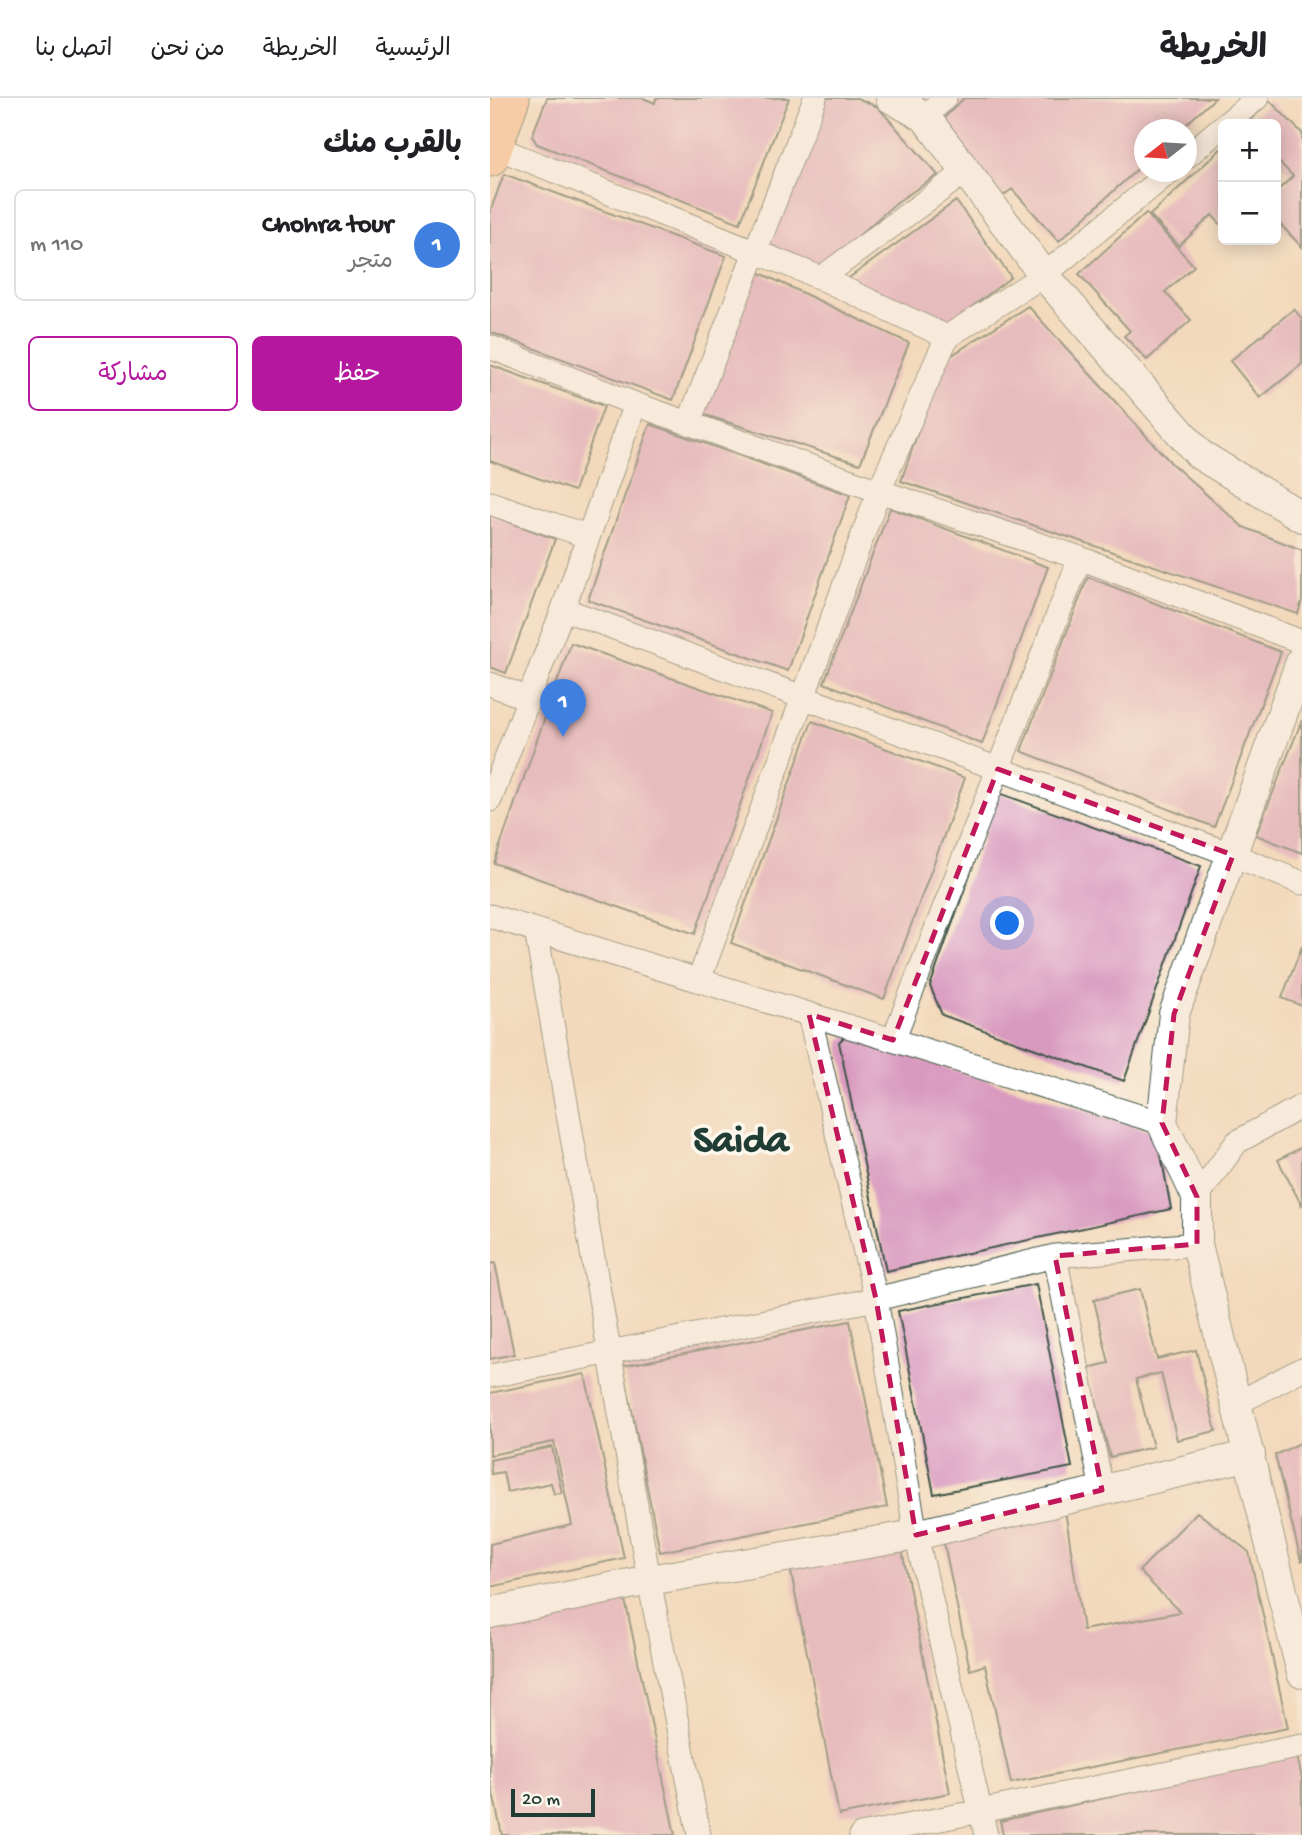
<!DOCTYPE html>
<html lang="ar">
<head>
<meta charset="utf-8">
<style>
	body { margin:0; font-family:"Gochi Hand","Playpen Sans Arabic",sans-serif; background:#f6f6f6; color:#202124; direction:rtl }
	.controls { position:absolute; right:21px; top:21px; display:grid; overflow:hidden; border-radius:10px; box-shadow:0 4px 18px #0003 }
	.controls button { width:63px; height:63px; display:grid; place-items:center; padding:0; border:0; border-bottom:2px solid #e0e0e0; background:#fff; color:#202124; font:35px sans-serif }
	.compass { position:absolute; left:644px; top:21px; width:63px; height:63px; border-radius:50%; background:#fff; box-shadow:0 4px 18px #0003; rotate:253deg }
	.scale { position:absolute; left:21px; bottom:18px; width:84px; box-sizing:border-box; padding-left:7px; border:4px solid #1f3d34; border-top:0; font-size:19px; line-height:24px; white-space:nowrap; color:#1f3d34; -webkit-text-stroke:5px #fbf7ec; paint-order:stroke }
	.you { position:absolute; left:518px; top:826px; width:24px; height:24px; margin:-18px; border:5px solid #fff; border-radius:50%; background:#1a73e8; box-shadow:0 0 0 10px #1a73e833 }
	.badge { display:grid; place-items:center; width:46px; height:46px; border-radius:50%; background:#b5179e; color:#fff; font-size:23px; font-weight:700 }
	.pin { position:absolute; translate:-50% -58px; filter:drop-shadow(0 2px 4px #0008) }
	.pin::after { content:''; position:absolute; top:37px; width:24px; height:21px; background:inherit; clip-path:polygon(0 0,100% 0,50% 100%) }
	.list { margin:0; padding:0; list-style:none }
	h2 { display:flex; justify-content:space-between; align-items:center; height:91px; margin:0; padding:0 28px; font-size:30px }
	h2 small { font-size:23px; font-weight:400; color:#757577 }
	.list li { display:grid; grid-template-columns:46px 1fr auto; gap:21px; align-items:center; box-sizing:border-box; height:112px; margin:0 14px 14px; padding:0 14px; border:2px solid #e0e0e0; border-radius:10px }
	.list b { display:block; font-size:26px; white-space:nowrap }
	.list p { margin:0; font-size:23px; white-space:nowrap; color:#757577 }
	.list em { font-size:23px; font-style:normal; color:#757577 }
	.actions { display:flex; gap:14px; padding:21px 28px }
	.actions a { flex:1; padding:16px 0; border:2px solid #b5179e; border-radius:10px; text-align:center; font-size:24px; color:#b5179e }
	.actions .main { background:#b5179e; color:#fff }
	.map { position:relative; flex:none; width:812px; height:1737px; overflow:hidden; direction:ltr }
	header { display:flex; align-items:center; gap:42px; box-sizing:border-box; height:98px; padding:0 35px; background:#fff; border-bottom:2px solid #e0e0e0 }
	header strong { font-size:33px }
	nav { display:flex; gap:38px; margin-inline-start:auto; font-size:24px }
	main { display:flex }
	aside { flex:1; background:#fff }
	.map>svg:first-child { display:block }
	.building { fill:#d99abf }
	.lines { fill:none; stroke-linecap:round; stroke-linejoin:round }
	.minor-casing { stroke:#3f5448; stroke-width:25 }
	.tertiary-casing { stroke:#3f5448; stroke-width:32 }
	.primary-casing { stroke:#3f5448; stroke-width:39 }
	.minor { stroke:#fff; stroke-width:23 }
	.tertiary { stroke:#fff; stroke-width:30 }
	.primary { stroke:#f8bd89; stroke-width:37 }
	.marked { fill:none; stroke:#c2185b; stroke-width:5; stroke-dasharray:14 9; stroke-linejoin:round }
	.labels { text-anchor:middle; stroke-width:7; stroke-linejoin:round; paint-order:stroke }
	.town-label { font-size:40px; font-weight:bold; fill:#1f3d34; stroke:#fbf7ec }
</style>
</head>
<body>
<header>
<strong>الخريطة</strong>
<nav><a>الرئيسية</a><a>الخريطة</a><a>من نحن</a><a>اتصل بنا</a></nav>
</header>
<main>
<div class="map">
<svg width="812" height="1737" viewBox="0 0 812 1737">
	<rect width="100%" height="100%" fill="#fbf7ec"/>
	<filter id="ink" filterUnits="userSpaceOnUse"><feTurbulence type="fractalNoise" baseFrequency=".0143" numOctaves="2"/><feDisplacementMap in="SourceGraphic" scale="14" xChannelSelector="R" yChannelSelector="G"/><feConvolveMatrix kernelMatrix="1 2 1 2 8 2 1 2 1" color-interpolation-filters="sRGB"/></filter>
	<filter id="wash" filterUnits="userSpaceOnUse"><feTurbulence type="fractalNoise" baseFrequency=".00686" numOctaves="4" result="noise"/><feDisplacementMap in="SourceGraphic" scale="28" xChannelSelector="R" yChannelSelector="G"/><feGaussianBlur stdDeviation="1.57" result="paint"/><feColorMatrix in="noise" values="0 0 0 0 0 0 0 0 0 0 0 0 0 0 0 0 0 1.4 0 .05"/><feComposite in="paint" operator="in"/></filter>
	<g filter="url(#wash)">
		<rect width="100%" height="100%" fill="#f3d9bb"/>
		<g id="blocks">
			<path class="building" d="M57,0H153L165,5L166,0H299L250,125L47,46L42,38Z
				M335,0H367L388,9L448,77L407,104L331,171L278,148Z
				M474,0H725L690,32H654V65L569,143L522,91L513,98L451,23Z
				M780,3L812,35V149L786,122V94L803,78L786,61V26H756Z
				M733,49V129L722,117L689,148L660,117Z
				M14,76L236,158L183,302L0,234V114Z
				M466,103L521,179L453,231L356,182Z
				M656,115L704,168L675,194L701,222L657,262L634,238L640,233L589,176Z
				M266,173L419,245L370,366L212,316Z
				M538,208L682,366L753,429L812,452V503L808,516L411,383L453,263Z
				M804,211L812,221V266L770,300L740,263Z
				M0,267L114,308L84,393L0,363Z
				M160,326L360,397L298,573L98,502Z
				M400,410L558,469L492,646L334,585Z
				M0,417L65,441L16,575L0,569Z
				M598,479L791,554L724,729L531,653Z
				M81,545L282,615L205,836L4,765Z
				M812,622V755L766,737Z
				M322,623L475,680L394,901L241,845Z
				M509,695L711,768L634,983L452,917L440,888Z
				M812,848V908L792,900Z
				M355,938L667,1035L681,1111L396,1173L349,944Z
				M812,1049V1108L788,1062Z
				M5,1165L24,1256L0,1261V1166Z
				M546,1186L582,1369L444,1396L408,1213Z
				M650,1191L667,1261L706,1252L726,1333L687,1342L671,1275L646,1281L663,1349L620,1359L598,1270L619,1265L604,1202Z
				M360,1223L397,1409L170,1454L133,1268Z
				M95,1276L134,1460L0,1489V1446L82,1427L64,1344L0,1357V1295Z
				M812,1344V1463H811L785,1357Z
				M62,1349L72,1395L64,1396L61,1385L17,1394L13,1374L1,1376L0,1362Z
				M575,1412L593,1532L690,1514L649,1473L707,1414L759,1454L798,1630L521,1685L495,1567L480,1572L453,1440Z
				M411,1447L460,1695L349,1717L300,1469Z
				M134,1497L185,1737H12L0,1681V1526Z
				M807,1658L812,1680V1737H513L510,1723Z"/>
		</g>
	</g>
	<g filter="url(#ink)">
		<use href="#blocks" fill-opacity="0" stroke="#3f5448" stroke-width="2"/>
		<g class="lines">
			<defs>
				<path id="minor" d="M435,19L455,0
					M736,26L767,0
					M0,47L331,180L457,239
					M696,59L733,28
					M331,180L475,74
					M0,249L145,306L389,393L590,460L812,544
					M199,324L325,0
					M0,405L97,438
					M73,511L743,757L812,785
					M0,586L37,600
					M0,702L73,511L145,306
					M0,818L672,1025
					M46,832L159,1482L209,1737
					M209,882L389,393L457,239L554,177L679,74
					M319,916L386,1201L426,1437L496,1737
					M403,942L590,460
					M707,1099L747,1044L812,1008
					M565,1158L612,1392
					M0,1278L386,1201L565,1158L707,1146
					M746,1306L812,1271
					M371,1737L812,1648"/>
				<path id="tertiary" d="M401,0L435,19L554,177L709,356L812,419
					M812,561L684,916L672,1025L707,1099V1146L812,1575
					M0,1515L159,1482L426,1437L760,1357"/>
				<path id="primary" d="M0,60L21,0"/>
			</defs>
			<use href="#minor" class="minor-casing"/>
			<use href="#tertiary" class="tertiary-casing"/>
			<use href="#primary" class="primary-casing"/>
			<use href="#minor" class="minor"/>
			<use href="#tertiary" class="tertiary"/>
			<use href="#primary" class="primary"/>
		</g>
	</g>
	<path d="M0 0H812V1737H0ZM508,671L743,757L684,916L672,1025L707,1099V1146L565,1158L612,1392L426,1437L386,1201L319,916L403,942Z" fill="#f3d9bb" fill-opacity=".55" fill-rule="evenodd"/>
	<path class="marked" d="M508,671L743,757L684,916L672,1025L707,1099V1146L565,1158L612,1392L426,1437L386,1201L319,916L403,942Z"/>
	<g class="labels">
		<g class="town-label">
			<text x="251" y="1052">Saida</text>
		</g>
	</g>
</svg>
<div class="controls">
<button>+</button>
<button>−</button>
</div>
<svg class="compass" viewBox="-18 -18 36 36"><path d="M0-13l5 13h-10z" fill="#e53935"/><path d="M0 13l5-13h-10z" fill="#757577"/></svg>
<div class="scale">20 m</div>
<div class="you"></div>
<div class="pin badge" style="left:73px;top:639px;background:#3f7fe0">1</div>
</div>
<aside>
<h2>بالقرب منك<small></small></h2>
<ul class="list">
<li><span class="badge" style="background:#3f7fe0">1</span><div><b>Chohra tour</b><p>متجر</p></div><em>110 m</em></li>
</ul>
<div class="actions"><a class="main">حفظ</a><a>مشاركة</a></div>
</aside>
</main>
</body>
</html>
